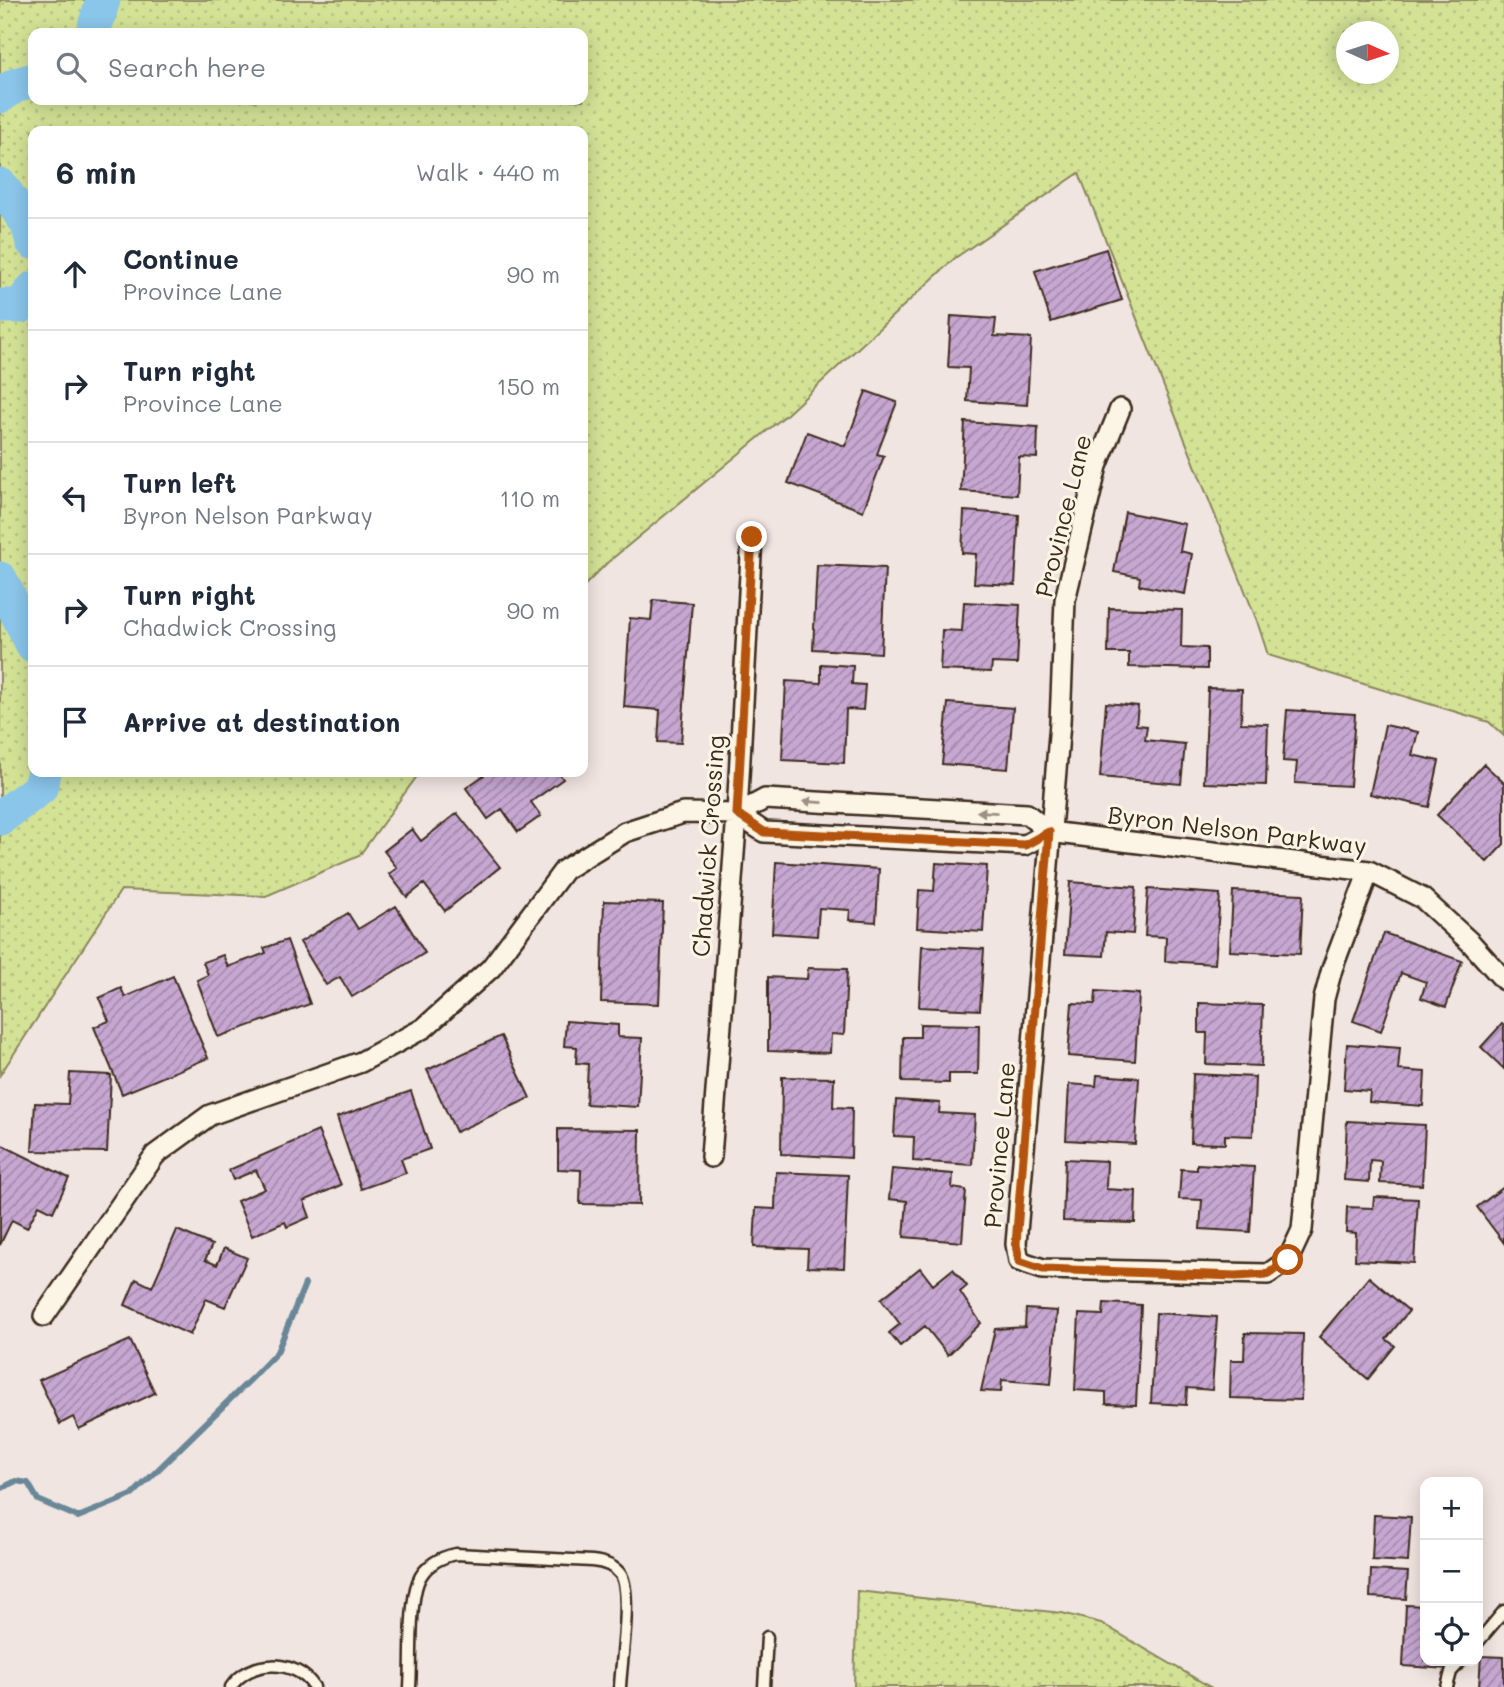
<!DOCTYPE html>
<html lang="en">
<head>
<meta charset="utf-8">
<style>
	body { margin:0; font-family:Mali,sans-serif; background:#f6f6f7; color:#1f2937 }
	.controls { position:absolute; right:21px; bottom:21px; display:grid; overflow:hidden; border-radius:14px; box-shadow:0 4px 18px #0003 }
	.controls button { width:63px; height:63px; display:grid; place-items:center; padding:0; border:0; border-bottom:2px solid #e0e1e3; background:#fff; color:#1f2937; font:35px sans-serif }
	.compass { position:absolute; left:1336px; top:21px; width:63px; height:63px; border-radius:50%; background:#fff; box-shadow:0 4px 18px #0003; rotate:93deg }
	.stop { position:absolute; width:21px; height:21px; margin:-16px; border:5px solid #b45309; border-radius:50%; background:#fff }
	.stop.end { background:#b45309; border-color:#fff; box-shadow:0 2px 7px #0008 }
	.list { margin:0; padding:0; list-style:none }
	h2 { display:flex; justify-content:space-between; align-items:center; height:91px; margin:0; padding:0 28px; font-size:30px }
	h2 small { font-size:23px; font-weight:400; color:#747a83 }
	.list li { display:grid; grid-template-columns:46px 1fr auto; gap:21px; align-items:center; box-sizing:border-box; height:112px; padding:0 28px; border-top:2px solid #e0e1e3 }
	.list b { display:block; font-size:26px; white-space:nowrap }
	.list p { margin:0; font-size:23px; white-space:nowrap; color:#747a83 }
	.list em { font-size:23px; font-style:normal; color:#747a83 }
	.icon { flex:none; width:38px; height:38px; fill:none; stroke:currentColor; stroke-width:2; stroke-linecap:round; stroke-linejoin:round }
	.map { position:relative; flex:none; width:1504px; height:1687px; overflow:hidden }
	.search { position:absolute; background:#fff; box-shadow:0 4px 18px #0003; left:28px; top:28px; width:560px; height:77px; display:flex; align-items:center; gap:18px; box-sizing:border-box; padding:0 24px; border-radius:14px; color:#747a83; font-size:26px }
	.panel { position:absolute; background:#fff; box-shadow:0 4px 18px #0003; left:28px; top:126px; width:560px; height:651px; border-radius:14px }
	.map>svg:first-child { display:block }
	.grass { fill:url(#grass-dots); stroke:#88865a; stroke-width:2; fill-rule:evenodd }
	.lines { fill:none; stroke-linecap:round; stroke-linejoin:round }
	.stream { stroke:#6a8798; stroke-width:6 }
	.river { stroke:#8ac5ea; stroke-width:35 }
	.building { fill:url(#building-hatch); stroke:#3b2a1e; stroke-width:2 }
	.lane-casing { stroke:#3b2a1e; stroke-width:15 }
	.street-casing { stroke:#3b2a1e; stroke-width:24 }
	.lane { stroke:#fcf5e5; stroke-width:10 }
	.street { stroke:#fcf5e5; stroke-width:19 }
	.oneway { fill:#9c9082 }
	.route { stroke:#b45309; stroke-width:9 }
	.labels { text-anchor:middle; stroke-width:6; stroke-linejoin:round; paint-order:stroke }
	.street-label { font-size:24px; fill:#3b2a1e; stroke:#fcf5e5 }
</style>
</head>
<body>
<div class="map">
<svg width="1504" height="1687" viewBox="0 0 1504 1687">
	<defs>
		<pattern id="grass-dots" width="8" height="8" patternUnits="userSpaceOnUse" patternTransform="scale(1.75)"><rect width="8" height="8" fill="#d4e296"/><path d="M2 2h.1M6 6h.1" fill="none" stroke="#b7c281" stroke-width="1.8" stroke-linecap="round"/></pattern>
		<pattern id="building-hatch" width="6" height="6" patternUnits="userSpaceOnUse" patternTransform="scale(1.75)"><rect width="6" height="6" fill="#c7a7d2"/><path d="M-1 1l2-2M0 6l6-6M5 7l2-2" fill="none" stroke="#a388aa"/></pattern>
	</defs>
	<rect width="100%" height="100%" fill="#f1e5e1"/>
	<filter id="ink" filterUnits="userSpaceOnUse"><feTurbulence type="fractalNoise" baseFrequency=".0143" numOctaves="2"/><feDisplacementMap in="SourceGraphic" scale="14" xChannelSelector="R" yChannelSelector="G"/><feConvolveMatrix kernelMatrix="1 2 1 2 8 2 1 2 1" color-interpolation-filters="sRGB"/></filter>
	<g filter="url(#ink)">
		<path class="grass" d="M0,0H1504V736L1489,722L1268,655L1257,621L1079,173L955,258L786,415L607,563L583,587V131H33V772H420L359,856L266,896L121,890L0,1075ZM1346,32H1388V74H1346ZM33,33H583V100H33Z
			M857,1591L1062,1613L1101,1623L1210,1687H854Z"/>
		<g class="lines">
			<path class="stream" d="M0,1489L16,1481L28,1483L38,1500L78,1517L132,1495L254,1376L277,1352L305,1284"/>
			<path class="river" d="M93,33L103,0
				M0,96L16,85L33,80
				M0,185L28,224L33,242
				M0,306H21L33,289
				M0,579L33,645
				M0,818L40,788L44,772"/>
		</g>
		<path class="building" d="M1106,249L1122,300L1051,322L1035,271Z
			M951,316L996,319L994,336L1031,338L1027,405L967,401L969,368L948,367Z
			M866,391L897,402L877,454L884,456L863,511L788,483L807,432L845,446Z
			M965,422L1038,427L1037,458L1019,457L1017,495L961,491Z
			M964,511L1019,515L1015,585L974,583L976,554L962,553Z
			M1125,512L1185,524L1180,551L1192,554L1185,594L1139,585L1140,577L1114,572Z
			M817,565L885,568L881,653L813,649Z
			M653,600L692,603L681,743L658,742L660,710L624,707L630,618L651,620Z
			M964,602L1020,605L1017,664L992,663L991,672L940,670L942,630L962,631Z
			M1109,608L1182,610L1181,647L1207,648V669L1129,667V653H1108Z
			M821,664L853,666L852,684L865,685L863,710L846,709L844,763L782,760L786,681L821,683Z
			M1208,688L1242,689L1241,723L1268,724L1266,785L1204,783Z
			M948,703L1013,708L1008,769L942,764Z
			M1106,703L1138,706L1136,725L1147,726L1145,740L1185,744L1181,784L1100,777Z
			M1287,710L1355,714L1350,786L1295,783L1297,762L1283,761Z
			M1385,725L1418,732L1412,755L1439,761L1429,807L1370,794Z
			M1484,764L1504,783V844L1487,862L1437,815Z
			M481,772H558L563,779L531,802L541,816L518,832L502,809L488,819L466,788L484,775Z
			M457,813L500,867L445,911L424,884L407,897L389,874L397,868L384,851L412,829L421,841Z
			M776,862L879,869L876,922L849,920L850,910L819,908L817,936L772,933Z
			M936,863L987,866L983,932L917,928L919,890L934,891Z
			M1070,882L1136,887L1133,934L1106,932L1104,956L1065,954Z
			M1148,889L1220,894L1215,964L1165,961L1166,937L1145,936Z
			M1233,891L1303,894L1300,954L1230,951Z
			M604,901L663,903L659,1004L601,1002Z
			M396,906L425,953L352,997L340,977L326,985L300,942L348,913L358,929Z
			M1384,933L1462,961L1446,1007L1421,998L1426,982L1401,973L1381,1031L1353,1021Z
			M287,940L310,1004L218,1037L197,980L208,975L203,962L223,955L228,967L266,953L264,948Z
			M922,946L984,949L980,1010L919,1007Z
			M808,968L847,969L844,1035L831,1034L830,1053L768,1051V977L807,979Z
			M173,976L208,1058L122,1094L94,1027L109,1021L99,998L121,988L125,997Z
			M1096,991L1139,994L1135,1061L1068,1056L1072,1003L1095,1004Z
			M1199,1003L1263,1005L1261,1066L1206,1064L1207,1033H1199Z
			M566,1021L618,1025V1037L642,1038L638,1107L586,1104L588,1064L576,1063L577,1047L564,1046Z
			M920,1024L979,1025L978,1074H949V1083L902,1082L903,1037H920Z
			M1502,1024L1504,1025V1069L1481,1047Z
			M501,1036L530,1098L456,1132L427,1070Z
			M1347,1044L1400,1048L1398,1070L1425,1072L1423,1106L1369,1102L1370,1091L1344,1089Z
			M70,1073L111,1075L107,1152L32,1151L35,1103L68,1104Z
			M1193,1074L1255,1077L1253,1136L1225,1135V1144L1191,1143Z
			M1097,1075L1139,1078L1135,1144L1066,1140L1069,1084L1096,1086Z
			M782,1077L834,1078L833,1107L852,1108L851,1158L781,1154Z
			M411,1091L430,1149L401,1159L406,1173L361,1189L337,1117Z
			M896,1100L940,1103L939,1113L975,1115L972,1165L913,1161L914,1137L894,1136Z
			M1347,1121L1425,1125L1422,1185L1380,1183L1381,1161L1370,1160L1369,1182L1344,1180Z
			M558,1129L640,1130L639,1205L580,1204L581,1170L558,1169Z
			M318,1131L341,1185L304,1201L310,1217L287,1227L285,1222L252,1236L237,1201L265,1189L256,1170L233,1180L229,1170Z
			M0,1144L69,1178L53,1212L39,1205L27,1228L12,1220L0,1245Z
			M1065,1159L1107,1161L1106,1189L1136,1191L1135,1223L1063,1221Z
			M1197,1164L1254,1167L1250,1232L1200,1229L1202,1200L1179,1199L1181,1169L1197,1170Z
			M892,1169L953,1174L952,1188L966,1190L962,1242L904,1237L907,1201L889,1199Z
			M776,1172L848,1175L844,1268L807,1267L808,1249L754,1247L756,1208L775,1209Z
			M1504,1187V1243L1477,1207Z
			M1374,1197L1418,1199L1414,1263L1355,1260L1356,1233L1346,1232L1347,1207L1373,1208Z
			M177,1230L212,1245L205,1260L217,1265L224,1248L247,1258L225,1307L206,1299L190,1335L125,1305L136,1279L152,1287Z
			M920,1268L933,1285L953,1269L967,1286L960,1292L981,1323L948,1355L925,1326L900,1346L889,1333L900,1324L881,1299Z
			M1369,1277L1409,1311L1386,1339L1395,1346L1368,1379L1319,1337Z
			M1104,1303L1141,1305L1136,1405L1106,1404V1392L1075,1390L1079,1314L1103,1315Z
			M1026,1309L1057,1311L1051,1384L1002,1380L1001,1392L981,1391L995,1329L1025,1327Z
			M1156,1313L1217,1317L1212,1390L1187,1388L1186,1405L1151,1403Z
			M1245,1333L1303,1334L1301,1400L1230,1398L1231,1360H1244Z
			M130,1340L155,1393L79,1429L73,1417L60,1424L39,1380Z
			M1374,1515L1411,1517L1408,1562L1372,1560Z
			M1371,1570L1408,1572L1406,1599L1370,1597Z
			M1406,1605L1425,1606V1661H1448V1669L1403,1666Z
			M1481,1656L1504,1657V1687H1479Z"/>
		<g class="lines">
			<defs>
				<path id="lane" d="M1478,1642L1504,1611
					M231,1687C249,1659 296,1658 314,1687
					M410,1687C412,1661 409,1605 418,1582C424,1566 440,1557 456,1554L592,1561C603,1562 614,1565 621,1575C632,1594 621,1663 620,1687
					M764,1687L767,1637
					M1447,1687L1451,1672L1461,1661"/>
				<path id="street" d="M1120,409L1097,466L1065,600L1060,723L1016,1244L1019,1261L1043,1269L1268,1274L1288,1260L1302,1230L1324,999L1332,969L1369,871
					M737,814L764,832L1025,845L1049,832
					M711,1157L737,814L752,537
					M44,1316L155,1155L210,1115L361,1062L424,1028L491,968L564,870L625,832L683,813L737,814L765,799L1027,814L1049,832L1369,871L1422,898L1470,942L1504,980"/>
			</defs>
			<use href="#lane" class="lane-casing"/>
			<use href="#street" class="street-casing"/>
			<use href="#lane" class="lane"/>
			<use href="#street" class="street"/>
		</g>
		<defs><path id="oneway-solid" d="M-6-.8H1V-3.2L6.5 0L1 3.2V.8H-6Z" transform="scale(1.75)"/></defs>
		<g class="oneway">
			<use href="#oneway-solid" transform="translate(813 802) rotate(-177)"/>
			<use href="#oneway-solid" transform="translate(987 812) rotate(-177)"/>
		</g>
	</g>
	<g class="lines" filter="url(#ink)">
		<path class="route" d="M752,537L737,814L764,832L1025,845L1049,832L1016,1244L1019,1261L1043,1269L1236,1276L1268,1274L1288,1260"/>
	</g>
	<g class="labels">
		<g class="street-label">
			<text transform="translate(1064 516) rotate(-76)" y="8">Province Lane</text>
			<text transform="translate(1237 831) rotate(7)" y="8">Byron Nelson Parkway</text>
			<text transform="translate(709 846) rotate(-86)" y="8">Chadwick Crossing</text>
			<text transform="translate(1000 1145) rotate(-85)" y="8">Province Lane</text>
		</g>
	</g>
</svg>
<div class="controls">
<button>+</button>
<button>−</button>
<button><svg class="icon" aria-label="locate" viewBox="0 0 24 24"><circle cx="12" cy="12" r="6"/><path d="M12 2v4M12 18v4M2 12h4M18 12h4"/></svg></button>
</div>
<svg class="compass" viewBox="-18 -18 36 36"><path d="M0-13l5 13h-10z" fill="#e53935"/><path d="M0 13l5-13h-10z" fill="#747a83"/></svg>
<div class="stop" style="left:1288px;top:1260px"></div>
<div class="stop end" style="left:752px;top:537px"></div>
<div class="search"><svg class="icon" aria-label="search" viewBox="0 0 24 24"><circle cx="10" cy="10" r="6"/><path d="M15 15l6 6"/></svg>Search here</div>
<section class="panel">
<h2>6 min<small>Walk · 440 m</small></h2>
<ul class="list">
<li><svg class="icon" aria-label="ahead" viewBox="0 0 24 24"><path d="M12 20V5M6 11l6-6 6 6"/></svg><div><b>Continue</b><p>Province Lane</p></div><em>90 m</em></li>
<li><svg class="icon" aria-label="right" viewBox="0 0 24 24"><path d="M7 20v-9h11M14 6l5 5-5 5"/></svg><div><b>Turn right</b><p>Province Lane</p></div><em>150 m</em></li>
<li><svg class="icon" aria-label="left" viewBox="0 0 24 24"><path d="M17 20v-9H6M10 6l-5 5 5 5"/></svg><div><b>Turn left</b><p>Byron Nelson Parkway</p></div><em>110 m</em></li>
<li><svg class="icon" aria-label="right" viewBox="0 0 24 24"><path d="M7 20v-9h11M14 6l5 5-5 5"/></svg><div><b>Turn right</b><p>Chadwick Crossing</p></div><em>90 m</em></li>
<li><svg class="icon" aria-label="arrive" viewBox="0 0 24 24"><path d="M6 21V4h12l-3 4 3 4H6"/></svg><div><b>Arrive at destination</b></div></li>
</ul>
</section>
</div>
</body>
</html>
